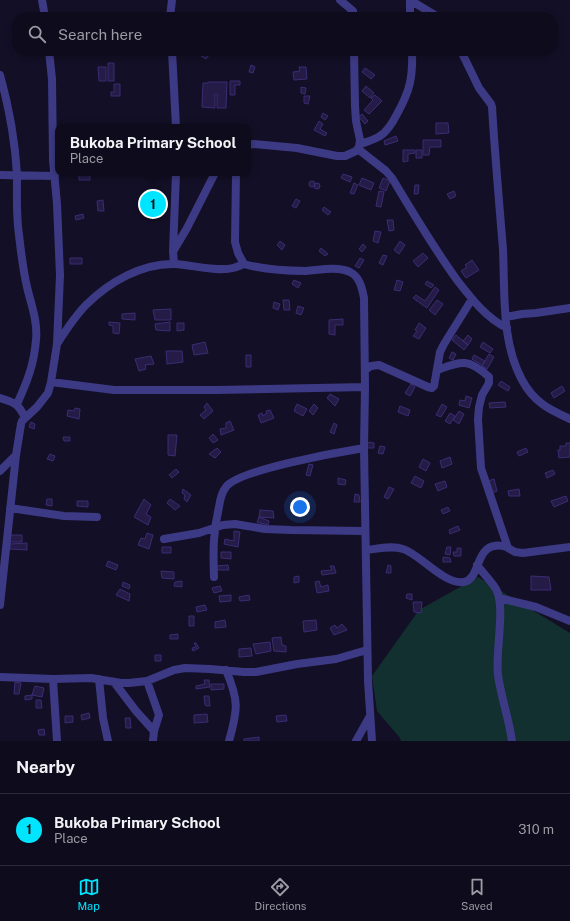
<!DOCTYPE html>
<html lang="en">
<head>
<meta charset="utf-8">
<style>
	body { margin:0; font-family:"Public Sans",sans-serif; background:#171425; color:#f1f3f6 }
	.you { position:absolute; left:300px; top:507px; width:14px; height:14px; margin:-10px; border:3px solid #fff; border-radius:50%; background:#1a73e8; box-shadow:0 0 0 6px #1a73e833 }
	.badge { display:grid; place-items:center; width:26px; height:26px; border-radius:50%; background:#00e5ff; color:#111; font-size:13px; font-weight:700 }
	.pin { position:absolute; translate:-50% -50%; border:2px solid #fff; box-shadow:0 1px 4px #0006 }
	.popup { position:absolute; left:55px; top:124px; width:196px; height:52px; box-sizing:border-box; display:grid; place-content:center; border-radius:8px; background:#0e0b1c; filter:drop-shadow(0 1px 3px #0005); font-size:13px; white-space:nowrap; color:#9b9ba3 }
	.popup b { font-size:15px; color:#f1f3f6 }
	.popup::after { content:''; position:absolute; left:50%; top:100%; margin-left:-8px; border:8px solid transparent; border-top-color:#0e0b1c }
	.list { margin:0; padding:0; list-style:none }
	h2 { display:flex; justify-content:space-between; align-items:center; height:52px; margin:0; padding:0 16px; font-size:17px }
	h2 small { font-size:13px; font-weight:400; color:#9b9ba3 }
	.list li { display:grid; grid-template-columns:26px 1fr auto; gap:12px; align-items:center; box-sizing:border-box; height:72px; padding:0 16px; border-top:1px solid #2e2b3b }
	.list b { display:block; font-size:15px; white-space:nowrap }
	.list p { margin:0; font-size:13px; white-space:nowrap; color:#9b9ba3 }
	.list em { font-size:13px; font-style:normal; color:#9b9ba3 }
	.icon { flex:none; width:22px; height:22px; fill:none; stroke:currentColor; stroke-width:2; stroke-linecap:round; stroke-linejoin:round }
	.map { position:relative; flex:none; width:570px; height:741px; overflow:hidden }
	.search { position:absolute; background:#0e0b1c; box-shadow:0 2px 6px #0003; left:12px; right:12px; top:12px; height:44px; display:flex; align-items:center; gap:10px; box-sizing:border-box; padding:0 14px; border-radius:16px; color:#9b9ba3; font-size:15px }
	.sheet { height:124px; background:#0e0b1c }
	nav { display:flex; justify-content:space-around; align-items:center; box-sizing:border-box; height:56px; border-top:1px solid #2e2b3b; background:#0e0b1c; font-size:11px; color:#9b9ba3 }
	nav a { display:grid; justify-items:center; gap:2px }
	nav .on { color:#00e5ff }
	.map>svg:first-child { display:block }
	.green { fill:#12302f }
	.building { fill:#241b47; stroke:#3b2d73 }
	.lines { fill:none; stroke-linecap:round; stroke-linejoin:round }
	.minor { stroke:#3d3a85; stroke-width:8 }
</style>
</head>
<body>
<div class="map">
<svg width="570" height="741" viewBox="0 0 570 741">
	<rect width="100%" height="100%" fill="#130f26"/>
	<path class="green" d="M478,577L570,633V741H401L400,738L377,711L372,676L419,610Z"/>
	<path class="building" d="M200,51L209,55L206,59L198,54Z
		M108,63H114V81H108Z
		M251,65L255,67L253,73L249,72Z
		M98,67H106V81H99Z
		M299,67H306L307,79L294,80L293,72L300,71Z
		M365,68L375,75L371,79L362,72Z
		M230,81H240V85H235V95H230Z
		M208,82H227L226,108H217V94H215V108L202,107L203,83H208Z
		M114,84H120V96H111V92H114Z
		M366,86L374,93L370,98L362,91Z
		M301,87L306,88L305,94L301,93Z
		M375,95L382,101L369,114L364,110L373,100L371,98Z
		M304,96H310L308,104L304,103Z
		M323,113L328,116L325,120L321,117Z
		M362,114L368,121L365,124L359,117Z
		M319,121L323,124L320,129L327,133L325,136L314,130Z
		M436,123H448L449,133L436,134Z
		M396,136L398,141L385,145L384,141Z
		M423,140H441V147H430L429,155H423Z
		M403,150H415V153L408,154V161L403,162Z
		M416,150H422V158H416Z
		M90,174V180H79V175Z
		M343,174L352,177L350,182L341,178Z
		M362,178L374,183L371,190L359,185Z
		M383,178L390,181L386,191L379,188Z
		M309 184a3 3 0 1 1 6 0a3 3 0 1 1-6 0Z
		M314 186a3 3 0 1 1 6 0a3 3 0 1 1-6 0Z
		M354,183L358,185L354,194L350,193Z
		M415,185H419L418,194H414Z
		M379,191L384,192L381,207L376,206Z
		M454,191L456,196L450,199L447,194Z
		M156,195L159,207L149,209L147,201H149L148,197Z
		M296,199L300,201L296,208L292,206Z
		M103,200L104,211H98L97,201Z
		M324,207L331,212L328,215L322,210Z
		M83,214L84,218L76,220L75,216Z
		M387,220H393L394,230L389,231Z
		M375,231L381,232L378,243L373,241Z
		M280,241L285,245L282,250L277,245Z
		M400,241L405,245L399,254L394,250Z
		M363,244L366,247L362,252L359,249Z
		M321,248L328,254L325,256L319,251Z
		M423,253L428,258L418,267L413,261Z
		M383,255L387,256L383,265L379,263Z
		M70,258H82V264H70Z
		M360,258L364,260L359,268L355,266Z
		M472,260L479,270L466,278L461,271L467,267L465,265Z
		M294,280L301,283L298,288L292,284Z
		M397,280L403,282L400,291L394,290Z
		M427,281L434,285L431,288L425,284Z
		M435,287L439,290L427,308L413,298L416,295L425,301Z
		M283,300H289L290,310H284Z
		M437,300L443,304L435,315L429,310Z
		M274,302L280,304L278,310L273,308Z
		M298,306L304,308L301,315L296,313Z
		M171,309V320H155L153,310Z
		M135,313V320L122,319V314Z
		M343,319V325H335V335L329,334V320Z
		M109,322L120,323L119,334L113,333V326L109,325Z
		M170,322V331L156,330L155,324Z
		M177,323H184V330L177,331Z
		M419,323L426,328L419,339L413,336L417,331L415,330Z
		M456,335L468,345L464,350L452,340Z
		M468,335L472,339L468,345L463,341Z
		M205,342L208,353L194,355L192,345Z
		M483,342L493,349L490,353L480,347Z
		M166,351H182L183,362L167,364Z
		M452,352L456,354L453,360L449,358Z
		M489,354L494,357L487,369L482,366Z
		M246,355H251V367H246Z
		M474,355L485,361L482,365L472,359Z
		M151,356L154,364L145,365L146,369L139,371L135,359Z
		M501,381L510,387L508,391L498,385Z
		M411,384L415,387L410,396L405,393Z
		M562,386L565,391L554,398L551,393Z
		M330,394L339,399L335,406L327,398Z
		M466,396L472,398L469,408L459,405L460,400L465,401Z
		M505,402L506,407L490,408L489,403Z
		M207,403L213,411L204,419L200,415L206,410L204,407Z
		M297,404L307,409L303,416L294,411Z
		M314,404L318,408L313,415L309,411Z
		M442,404L447,407L441,417L436,415Z
		M400,406L410,410L408,416L398,412Z
		M75,408L80,409L79,419L67,416L68,410L74,411Z
		M270,410L274,418L261,423L258,415L262,413L263,416L267,413L266,411Z
		M459,411L464,414L459,424L453,420Z
		M450,413L455,416L450,424L445,421Z
		M230,421L234,430L221,435L220,429L226,428V423Z
		M31,422L35,424L34,429L29,427Z
		M334,423L337,425L334,434L330,432Z
		M213,434L218,440L213,443L209,438Z
		M168,435H177L175,456L168,455Z
		M63,437H70V441H64Z
		M366,442L374,443V448H366Z
		M566,443H570V457L559,458L558,450H560V446H566Z
		M380,446L385,447L383,454L378,453Z
		M217,448L221,452L215,458L209,454Z
		M526,448L528,452L519,456L517,452Z
		M50,454L55,456L53,461L47,459Z
		M450,457L452,464L442,468L440,461Z
		M423,459L430,463L426,471L419,467Z
		M309,464L313,465L310,476L306,475Z
		M176,469L179,472L172,478L169,475Z
		M553,470L555,474L547,478L545,473Z
		M415,476L424,481L421,488L411,483Z
		M338,478L346,480L345,485L338,484Z
		M494,479L497,491L492,493L488,481Z
		M445,481L447,487L438,491L435,484Z
		M389,487L394,489L388,499L384,497Z
		M183,489L191,495L187,502L184,499L185,495L182,493Z
		M519,489L520,496H509L508,491Z
		M355,494L359,495L360,502H354Z
		M566,496L568,501L554,507L551,501Z
		M47,499H52V506L46,505Z
		M144,499L151,505L146,514L151,517L148,525L134,517Z
		M170,499L180,506L175,510L167,503Z
		M77,501H88V507L77,506Z
		M448,507L450,511L443,514L441,510Z
		M260,510L273,511L274,518L259,517Z
		M259,517L269,521L268,525L257,522Z
		M458,526L460,530L450,534L449,530Z
		M234,531L240,532L238,547L224,544L225,539L234,541Z
		M147,533L153,535L149,549L138,545L141,538L145,539Z
		M9,535H22V542H9Z
		M27,543V550L10,549V544Z
		M162,547H171V553H162Z
		M447,547H451L450,555L445,554Z
		M457,548H461V556H454L453,552H457Z
		M221,552H231V559L221,558Z
		M443,557L450,558L451,562H443Z
		M108,561L118,565L116,570L106,566Z
		M228,565L229,570H217L216,566Z
		M388,565L391,566V573H386Z
		M330,566H334L336,573L322,575L321,571L332,570Z
		M161,571L174,572V579L162,578Z
		M299,576V582L294,583V577Z
		M531,576L549,577L551,590H531Z
		M182,581V587L174,586L175,582Z
		M319,581L321,587L328,585L329,591L317,593L315,582Z
		M123,582L130,585L129,589L122,586Z
		M220,586L222,591L214,593L212,588Z
		M120,589L130,594L129,601L116,595Z
		M407,594H412V600L406,598Z
		M231,595V601L220,602L219,596Z
		M249,595L250,600L240,601L239,597Z
		M413,602H422L421,613L414,612Z
		M205,605L207,610L197,612L196,607Z
		M189,616H194V626H189Z
		M225,620L226,627L215,628V622Z
		M316,620L317,630L304,632L303,621Z
		M342,624L347,630L334,635L330,628L335,625L337,628Z
		M178,634V639H170V635Z
		M281,637L282,645L286,646V652L274,651L272,638Z
		M270,642L271,651L256,654L253,644Z
		M194,643H196L199,648L193,651L192,648L196,647Z
		M251,648L252,656L239,657V649Z
		M155,655H161V661H155Z
		M204,680H209L210,687L196,689V686L205,684Z
		M15,682L21,683L19,694H14Z
		M211,684H224V689L211,690Z
		M35,686L44,688L42,697L32,695Z
		M32,695V699L25,700V696Z
		M204,696H209L210,706H207L205,705Z
		M36,700H41L42,708H36Z
		M89,713L90,718L82,720L81,715Z
		M207,714L208,722L194,723V715Z
		M286,715L287,721L277,722L276,716Z
		M65,716H73V722L65,723Z
		M125,718H130L131,728H126Z
		M44,729L45,735H39L38,730Z
		M259,737V741H244V739Z"/>
	<g class="lines">
		<path class="minor" d="M42,0L45,17
			M340,0L353,11
			M410,0L438,17
			M410,0V17
			M170,17L172,0
			M172,51L176,127
			M461,51L479,88L491,104L492,107C495,155 499,202 503,249C505,293 501,341 522,380C534,402 548,409 570,419
			M0,75C9,107 15,141 17,174C17,195 16,215 19,235C21,252 23,270 27,287C31,304 38,322 36,340C34,365 27,382 17,404
			M360,144C366,142 374,140 380,136C388,131 393,122 397,114C410,91 413,77 412,51
			M248,145L253,144L297,148L337,156H345L356,151L359,147L360,140L356,121L355,106L354,51
			M358,149L386,171L392,178C413,213 433,247 457,280C471,298 486,318 507,328
			M236,173L235,242L238,253L244,264C265,270 285,271 306,271C320,270 337,266 350,272C360,277 362,288 364,298L365,387L364,448L368,681L372,741
			M0,175L55,176
			M174,250L187,228L215,173
			M174,264L173,251L176,173
			M506,317L522,314L536,313L570,308
			M57,344C66,330 75,316 86,305C109,282 142,263 175,264C192,265 218,272 233,268C237,267 241,265 244,264
			M365,370L371,366L379,365L428,387L432,388L434,386L440,352L444,344L472,299
			M437,370C462,361 468,358 489,377V383L482,395L479,407L478,419L481,468L508,548L515,552L523,553L570,547
			M51,382L114,390H216L365,387
			M0,398C14,402 19,404 25,418
			M0,471L16,455
			M10,508L64,516L97,517
			M164,539L199,533L223,525L235,524L265,529L291,530L365,531
			M366,550C377,549 392,545 403,549C420,554 444,585 464,582C479,580 476,549 494,546C498,545 503,546 507,547
			M477,565C483,573 491,581 496,589C506,607 495,652 498,675C501,697 509,719 512,741
			M214,577C213,551 213,532 219,507C220,500 222,492 226,487C238,470 339,452 364,448
			M499,598L536,607L570,621
			M0,605L16,455L21,424L22,421L37,407L48,393L51,382L57,344L60,275L57,204L53,160L52,79L49,51
			M226,670C239,701 238,709 229,741
			M0,677L53,679L91,678L121,683H129L147,681L174,670L185,668L210,669L244,672H256L297,664L336,659L367,650
			M53,679L57,741
			M99,679L103,718L108,741
			M147,681L159,715L154,731L153,741
			M114,682L136,711L154,731
			M356,741L370,716"/>
	</g>
</svg>
<div class="you"></div>
<div class="pin badge" style="left:153px;top:204px">1</div>
<div class="popup"><b>Bukoba Primary School</b>Place</div>
<div class="search"><svg class="icon" aria-label="search" viewBox="0 0 24 24"><circle cx="10" cy="10" r="6"/><path d="M15 15l6 6"/></svg>Search here</div>
</div>
<section class="sheet">
<h2>Nearby<small></small></h2>
<ul class="list">
<li><span class="badge">1</span><div><b>Bukoba Primary School</b><p>Place</p></div><em>310 m</em></li>
</ul>
</section>
<nav>
<a class="on"><svg class="icon" aria-label="map" viewBox="0 0 24 24"><path d="M3 6l6-2 6 2 6-2v14l-6 2-6-2-6 2zM9 4v14M15 6v14"/></svg>Map</a>
<a><svg class="icon" aria-label="directions" viewBox="0 0 24 24"><path d="M12 3l9 9-9 9-9-9zM9 14v-3h6M13 9l2 2-2 2"/></svg>Directions</a>
<a><svg class="icon" aria-label="saved" viewBox="0 0 24 24"><path d="M7 4h10v16l-5-4-5 4z"/></svg>Saved</a>
</nav>
</body>
</html>
